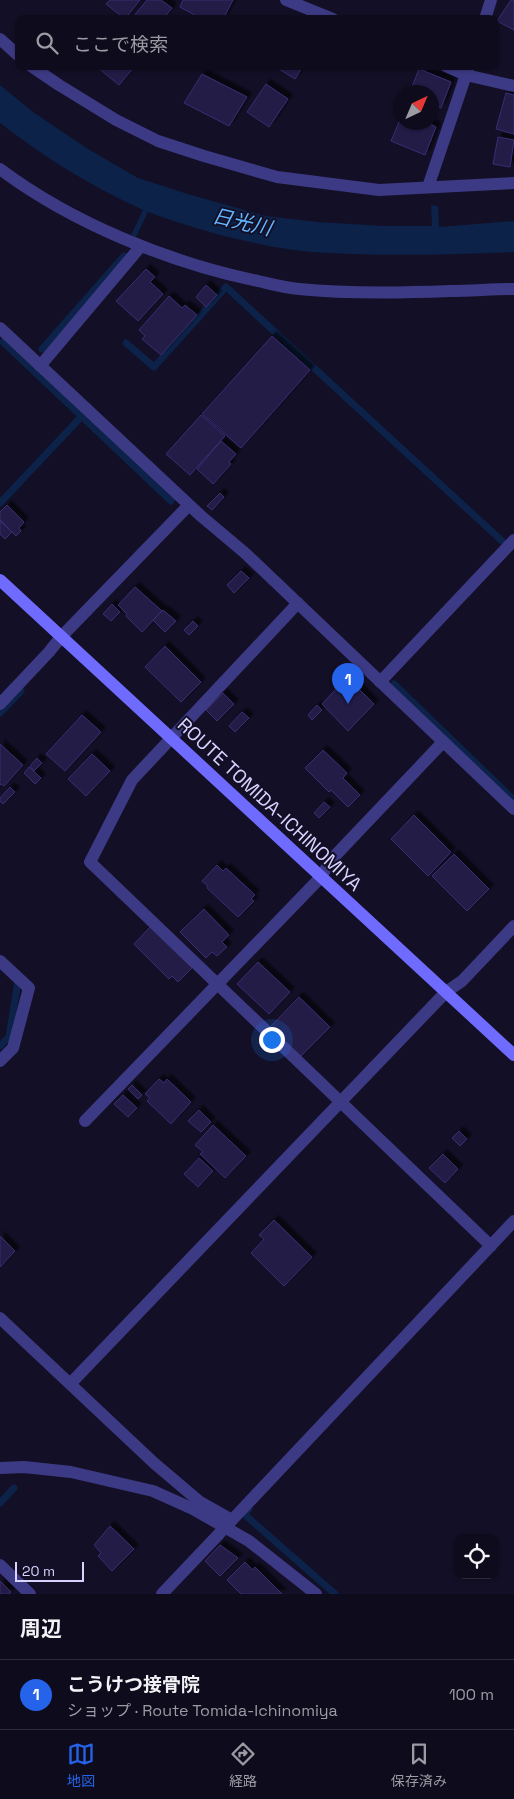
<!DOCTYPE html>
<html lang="ja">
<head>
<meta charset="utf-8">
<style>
	body { margin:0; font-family:"Space Grotesk","Noto Sans JP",sans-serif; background:#1c1929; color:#f1f3f6 }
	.controls { position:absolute; right:15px; bottom:15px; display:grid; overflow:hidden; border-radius:10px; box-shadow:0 1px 4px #0004 }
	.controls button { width:45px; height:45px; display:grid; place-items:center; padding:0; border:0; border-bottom:1px solid #2e2b3b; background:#0e0b1c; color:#f1f3f6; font:25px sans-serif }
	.compass { position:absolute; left:394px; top:85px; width:45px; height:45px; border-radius:50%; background:#0e0b1c; box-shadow:0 1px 4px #0004; rotate:44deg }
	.scale { position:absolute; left:15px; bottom:12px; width:69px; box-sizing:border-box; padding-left:5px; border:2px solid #d9d4ff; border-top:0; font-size:14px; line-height:18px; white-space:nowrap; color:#d9d4ff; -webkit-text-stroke:4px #130f26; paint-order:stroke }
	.you { position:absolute; left:271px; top:1039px; width:18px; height:18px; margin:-12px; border:4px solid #fff; border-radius:50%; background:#1a73e8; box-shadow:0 0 0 8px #1a73e833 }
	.badge { display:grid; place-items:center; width:32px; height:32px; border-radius:50%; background:#2563eb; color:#fff; font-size:16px; font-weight:700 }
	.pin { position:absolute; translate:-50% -41px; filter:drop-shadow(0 1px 2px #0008) }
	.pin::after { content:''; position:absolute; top:26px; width:18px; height:15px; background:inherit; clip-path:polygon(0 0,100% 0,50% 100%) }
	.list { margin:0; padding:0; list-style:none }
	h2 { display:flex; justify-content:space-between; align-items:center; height:65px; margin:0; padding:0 20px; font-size:21px }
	h2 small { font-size:16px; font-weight:400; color:#9b9ba3 }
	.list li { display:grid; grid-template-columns:32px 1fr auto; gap:15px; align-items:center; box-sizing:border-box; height:70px; padding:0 20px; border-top:1px solid #2e2b3b }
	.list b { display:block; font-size:19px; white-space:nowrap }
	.list p { margin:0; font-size:16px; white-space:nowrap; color:#9b9ba3 }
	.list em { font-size:16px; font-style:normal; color:#9b9ba3 }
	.icon { flex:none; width:28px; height:28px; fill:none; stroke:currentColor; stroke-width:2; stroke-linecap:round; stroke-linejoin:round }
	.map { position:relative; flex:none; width:514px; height:1594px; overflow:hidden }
	.search { position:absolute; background:#0e0b1c; box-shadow:0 1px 4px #0004; left:15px; right:15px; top:15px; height:55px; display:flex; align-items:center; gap:12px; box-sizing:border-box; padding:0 18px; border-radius:10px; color:#9b9ba3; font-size:19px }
	.sheet { height:135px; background:#0e0b1c }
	nav { display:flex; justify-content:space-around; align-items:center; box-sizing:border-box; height:70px; border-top:1px solid #2e2b3b; background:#0e0b1c; font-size:14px; color:#9b9ba3 }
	nav a { display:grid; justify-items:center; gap:2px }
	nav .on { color:#2563eb }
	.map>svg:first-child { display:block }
	.water { fill:#0c2248 }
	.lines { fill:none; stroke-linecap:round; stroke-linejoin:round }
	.stream { stroke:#0c2248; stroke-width:7 }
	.building { fill:#241b47; stroke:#3b2d73; filter:url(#shadow) }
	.pedestrian { stroke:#3d3a85; stroke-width:12 }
	.minor { stroke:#3d3a85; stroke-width:12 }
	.secondary { stroke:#6f6bff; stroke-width:12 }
	.minor-bridge { stroke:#3d3a85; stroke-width:12 }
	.labels { text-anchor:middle; stroke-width:4; stroke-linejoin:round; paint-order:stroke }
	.street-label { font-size:19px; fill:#d9d4ff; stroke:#130f26 }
	.water-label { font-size:20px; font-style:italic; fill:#62b6ff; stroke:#130f26 }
</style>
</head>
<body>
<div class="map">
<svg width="514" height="1594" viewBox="0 0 514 1594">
	<defs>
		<filter id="shadow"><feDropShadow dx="4.5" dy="-4.5" stdDeviation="1" flood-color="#0009"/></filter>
	</defs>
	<rect width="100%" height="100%" fill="#130f26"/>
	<path class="water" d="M0,85L33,112L88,149L138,178L191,195L266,216L318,222L383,226H432L431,205L438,206L439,227L514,221V252C461,254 408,256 355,254C335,253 314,253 294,250C244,243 195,229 148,212L136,237L131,235L143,210C92,187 44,157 0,123Z"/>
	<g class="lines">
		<path class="stream" d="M3,342L171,501
			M126,343L154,367L226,287L502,541
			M42,349L124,256
			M0,503L81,417
			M394,684L514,800
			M0,713L21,691
			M0,1046L9,1037L18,981L15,978
			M0,1503L14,1488
			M249,1509L244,1514L335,1594"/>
	</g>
	<path class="building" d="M110,0H140L125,19L106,4Z
		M147,0H161L172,8L163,19H135L133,17Z
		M183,0H233L223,19H202L180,7Z
		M511,0H514V30L497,21Z
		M96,66H135L119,85Z
		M274,66H303L295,79Z
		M419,69L451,82L441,108L432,105V92H410Z
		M202,74L247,97L229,126L184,103Z
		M266,84L288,99L269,127L247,112Z
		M506,93L514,95V134L496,129Z
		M402,115V122H426L436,127L425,155L391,141Z
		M498,137L514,140L510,167L493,164Z
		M146,269L155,277L150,282L163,294L138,321L116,301Z
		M206,285L217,295L206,307L196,297Z
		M169,296L182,308L185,305L197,315L161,355L142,339L145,336L139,330Z
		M272,336L310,370L241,448L202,414Z
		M201,415L225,436L190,475L166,454Z
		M221,441L236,454L229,462L231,464L213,484L197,469Z
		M220,493L224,497L212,510L207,506Z
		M7,505L24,522L19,528L21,531L16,536L0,520V512Z
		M0,521L12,532L5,539L0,534Z
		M241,571L249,578L234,593L227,585Z
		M135,587L162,611L142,632L126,616L127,614L118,605Z
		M112,604L120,612L111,621L103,614Z
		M163,610L176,621L165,632L153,620Z
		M193,621L198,626L189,635L184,630Z
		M165,646L201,682L181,702L145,667Z
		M347,677L374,704L348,731L322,704Z
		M223,693L234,704L217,721L206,710Z
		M317,705L322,710L312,720L308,715Z
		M242,712L249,718L235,732L229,726Z
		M82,715L101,732L65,771L46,754Z
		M0,744L23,765L4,786L1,784L0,785Z
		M323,750L347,773L343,778L360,795L348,807L331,790L329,792L305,768Z
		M92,754L110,771L86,796L68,779Z
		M37,758L42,763L34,771L30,766Z
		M29,767L41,778L35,784L24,773Z
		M10,787L15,792L3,804L0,801V798Z
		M324,802L330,807L319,818L314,813Z
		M414,815L451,852L428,876L391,839Z
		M454,854L489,889L467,911L432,876Z
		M217,865L223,871L226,868L255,895L251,899L254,901L238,917L207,888L208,886L202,881Z
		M204,909L229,935L222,942L227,947L217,956L212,952L206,958L180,932Z
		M150,927L192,968L178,982L172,976L169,979L134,944Z
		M258,962L290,992L269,1014L237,984Z
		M299,997L330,1027L299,1058L269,1028Z
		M159,1079L164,1083L167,1079L191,1102L171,1124L147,1101L150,1098L145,1094Z
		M132,1085L142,1095L138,1099L128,1089Z
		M123,1095L137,1108L128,1117L114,1104Z
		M199,1110L211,1122L201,1132L188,1121Z
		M213,1125L246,1156L225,1178L200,1154L203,1152L195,1145Z
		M459,1131L467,1139L460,1146L452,1138Z
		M443,1154L458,1169L445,1183L429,1168Z
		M199,1158L213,1171L198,1187L184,1174Z
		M274,1220L312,1257L284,1286L251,1253L264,1239L259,1235Z
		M0,1236L15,1251L0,1267Z
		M110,1526L134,1549L112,1571L98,1556L101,1553L94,1545Z
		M220,1545L238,1558L220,1576L205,1561Z
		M245,1562L253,1570L255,1567L282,1594H241L227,1580Z
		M0,1581L11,1592L9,1594H0Z"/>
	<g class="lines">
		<path class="pedestrian" d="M0,1468L24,1467L71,1472L153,1491L193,1509L249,1541L316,1594"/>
		<path class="minor" d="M286,0L333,19
			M485,19L491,0
			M0,39L19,56
			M31,66L59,85L116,120L158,141L204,156L277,177L379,190L514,183
			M446,66L466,75L514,86
			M0,169C72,223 170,263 258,281C271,284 285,288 299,289C348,294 400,293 450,291C471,291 493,289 514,289
			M428,187L469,66
			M0,328L201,516L245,553L514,809
			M40,366L141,246
			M298,603L132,780L90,862L491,1246
			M380,682L514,540
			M0,704L49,652L61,637L189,505
			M0,961L29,988L13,1048L0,1061
			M85,1121L321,877L331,860L443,742
			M0,1318L154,1463L200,1502L232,1520L514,1221
			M70,1384L446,992L462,981L514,926
			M0,1565L30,1594
			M162,1594L218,1535"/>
		<path class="secondary" d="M0,580L514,1055"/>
		<path class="minor-bridge" d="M218,1535L232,1520"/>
	</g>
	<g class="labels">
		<g class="street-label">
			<text transform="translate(270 804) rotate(43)" y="7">ROUTE TOMIDA-ICHINOMIYA</text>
		</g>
		<g class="water-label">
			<text transform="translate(242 222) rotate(13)" y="7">日光川</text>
		</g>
	</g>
</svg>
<div class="controls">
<button><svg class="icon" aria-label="locate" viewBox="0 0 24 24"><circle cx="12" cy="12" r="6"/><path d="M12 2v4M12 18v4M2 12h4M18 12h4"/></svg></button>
</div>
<svg class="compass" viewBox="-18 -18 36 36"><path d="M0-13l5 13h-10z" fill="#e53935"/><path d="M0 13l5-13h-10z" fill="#9b9ba3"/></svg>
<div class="scale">20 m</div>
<div class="you"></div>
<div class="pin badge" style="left:348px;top:704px">1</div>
<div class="search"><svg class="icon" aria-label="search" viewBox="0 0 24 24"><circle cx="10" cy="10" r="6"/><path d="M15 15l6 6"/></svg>ここで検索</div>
</div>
<section class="sheet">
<h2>周辺<small></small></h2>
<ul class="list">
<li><span class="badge">1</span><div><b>こうけつ接骨院</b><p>ショップ · Route Tomida-Ichinomiya</p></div><em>100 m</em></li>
</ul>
</section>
<nav>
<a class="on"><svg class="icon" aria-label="map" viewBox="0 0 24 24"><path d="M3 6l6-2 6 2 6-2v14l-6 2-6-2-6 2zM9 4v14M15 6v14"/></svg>地図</a>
<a><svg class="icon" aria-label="directions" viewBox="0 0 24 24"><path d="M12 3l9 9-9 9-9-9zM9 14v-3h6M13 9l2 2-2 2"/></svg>経路</a>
<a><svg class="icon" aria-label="saved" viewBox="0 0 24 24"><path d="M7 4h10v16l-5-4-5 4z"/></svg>保存済み</a>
</nav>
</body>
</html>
